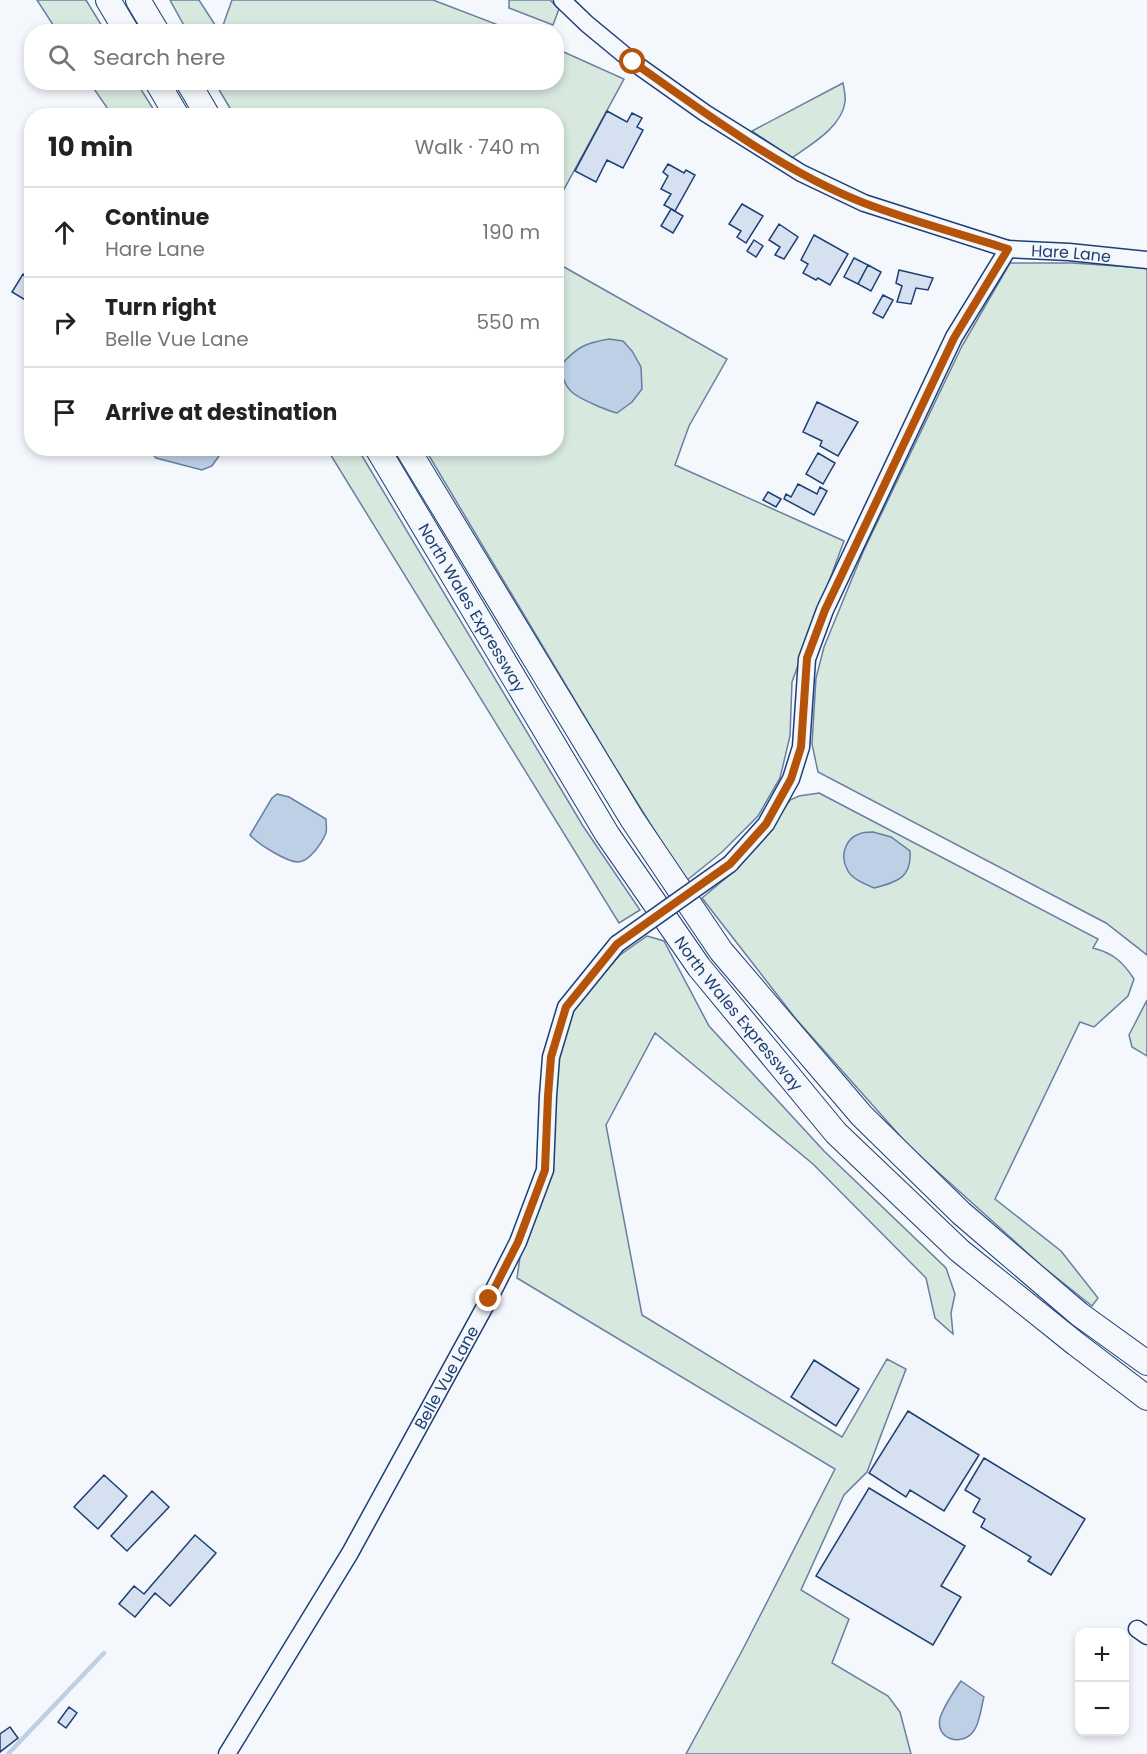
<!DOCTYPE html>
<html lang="en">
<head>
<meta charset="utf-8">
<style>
	body { margin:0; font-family:Poppins,sans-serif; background:#f2f2f2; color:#222 }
	.controls { position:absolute; right:18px; bottom:18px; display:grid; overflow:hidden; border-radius:12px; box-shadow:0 3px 9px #0003 }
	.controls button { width:54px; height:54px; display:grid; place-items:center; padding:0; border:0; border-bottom:2px solid #e0e0e0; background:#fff; color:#222; font:30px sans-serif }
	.stop { position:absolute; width:18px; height:18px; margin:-14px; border:4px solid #b45309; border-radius:50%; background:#fff }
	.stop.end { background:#b45309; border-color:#fff; box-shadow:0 2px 6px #0008 }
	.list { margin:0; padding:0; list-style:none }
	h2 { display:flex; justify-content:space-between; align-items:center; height:78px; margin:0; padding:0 24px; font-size:26px }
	h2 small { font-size:20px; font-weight:400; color:#767676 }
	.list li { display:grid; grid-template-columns:39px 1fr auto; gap:18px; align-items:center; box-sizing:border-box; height:90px; padding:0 24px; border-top:2px solid #e0e0e0 }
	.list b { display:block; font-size:22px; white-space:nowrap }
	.list p { margin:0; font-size:20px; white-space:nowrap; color:#767676 }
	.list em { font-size:20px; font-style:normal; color:#767676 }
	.icon { flex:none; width:33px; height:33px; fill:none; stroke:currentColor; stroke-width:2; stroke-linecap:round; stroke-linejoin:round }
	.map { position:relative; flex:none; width:1147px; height:1754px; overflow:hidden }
	.search { position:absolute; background:#fff; box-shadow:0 3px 9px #0003; left:24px; top:24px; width:540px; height:66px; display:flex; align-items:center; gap:15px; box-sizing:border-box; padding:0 21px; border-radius:24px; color:#767676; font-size:22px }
	.panel { position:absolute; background:#fff; box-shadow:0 3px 9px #0003; left:24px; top:108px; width:540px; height:348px; border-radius:24px }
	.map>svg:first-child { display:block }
	.green { fill:#d7e8df; stroke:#687fa3; stroke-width:1.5 }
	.water { fill:#bed0e5; stroke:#687fa3; stroke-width:1.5 }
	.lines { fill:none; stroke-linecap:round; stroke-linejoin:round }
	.stream { stroke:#bed0e5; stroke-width:4.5 }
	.building { fill:#d5e0f0; stroke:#1d3f73; stroke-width:1.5 }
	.minor-casing { stroke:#1d3f73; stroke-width:19 }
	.highway-casing { stroke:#1d3f73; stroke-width:26 }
	.minor { stroke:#f4f7fb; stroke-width:16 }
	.highway { stroke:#f4f7fb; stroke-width:24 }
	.minor-bridge-casing { stroke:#1d3f73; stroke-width:19; stroke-linecap:butt }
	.minor-bridge { stroke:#f4f7fb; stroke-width:16 }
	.route { stroke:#b45309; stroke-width:8 }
	.labels { text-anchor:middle; stroke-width:4.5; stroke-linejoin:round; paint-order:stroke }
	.street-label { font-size:16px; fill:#1d3f73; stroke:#f4f7fb }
</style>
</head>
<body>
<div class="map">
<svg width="1147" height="1754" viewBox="0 0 1147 1754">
	<rect width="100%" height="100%" fill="#f4f7fb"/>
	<path class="green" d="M37,0H86L105,31H57Z
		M170,0H199L219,31H187Z
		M232,0H433L514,31H221Z
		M509,0H550L559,9L553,25L509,8Z
		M557,49L624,79L557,202L556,116L234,115L215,83L556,82Z
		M90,83H137L157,115H112Z
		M843,83C844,89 846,96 845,102C842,127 810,145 792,158L752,131Z
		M557,263L727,359L689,426L675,465L844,541L792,682L790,736L780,778L758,816L722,852L686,881L610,759L425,449L556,448Z
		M1010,263H1072L1147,268V955L1106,923L818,772L812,744L816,678L824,647L863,552L962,346Z
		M327,449H358L583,826L640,910L619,923Z
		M819,793L1098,939L1093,948C1113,953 1123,962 1134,979L1128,996L1094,1027L1080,1022L995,1199L1061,1251L1098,1298L1092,1306L1042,1266L909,1146L796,1019L702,898L738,868L772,827L790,800L799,796Z
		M647,936L664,941L709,1026L824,1151L946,1268L955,1294L951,1313L953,1334L935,1318L926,1278L813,1164L655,1033L606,1125L642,1315L842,1437L887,1359L906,1369L867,1472L844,1495L801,1590L849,1619L832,1663L888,1696L900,1712L911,1754H686L743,1649L835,1469L517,1278L522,1243L551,1169L557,1057L571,1010L620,955Z
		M1147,1000V1056L1132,1047L1129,1035Z"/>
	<path class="water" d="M609,339L623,341L632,351L641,367L642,389L632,402L617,413C611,412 606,409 600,407C577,397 562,392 561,365C577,347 585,343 609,339Z
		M148,449H218L219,456L212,466L202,470L156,458Z
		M277,794L289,797L326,819C326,823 327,829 326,833C322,843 309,862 298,862C286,862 257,843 250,835L272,798Z
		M873,832L891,837L910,851C912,878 897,882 874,888C865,884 851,879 847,869C840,856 845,839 859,834C863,832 869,832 873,832Z
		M961,1681L984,1697C981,1707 980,1724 973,1732C961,1747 935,1739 940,1718C944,1706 954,1691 961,1681Z"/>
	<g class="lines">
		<path class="stream" d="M8,1754L104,1653"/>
	</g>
	<path class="building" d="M607,111L627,122L632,113L642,118L637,127L643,130L623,168L607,160L596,182L575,171Z
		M668,164L684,173L686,170L695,175L675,211L664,205L671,194L661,189L668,176L663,172Z
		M742,204L763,216L746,243L737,237L741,231L729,224Z
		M671,209L683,216L673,233L661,226Z
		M779,224L798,237L784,259L775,255L780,247L769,240Z
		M814,235L848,254L830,285L818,278L816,280L803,273L808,264L801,260Z
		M754,240L763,246L756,257L747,251Z
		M854,258L868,265L858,284L844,277Z
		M868,265L881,272L871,291L858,284Z
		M899,270L933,278L928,290L916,288L911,304L897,302L902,286L896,283Z
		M32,273V304L12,292L23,274L28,278Z
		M883,295L893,300L883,318L873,313Z
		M817,402L858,422L838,456L820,446L822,441L803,432Z
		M818,453L835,463L823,484L806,474Z
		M798,484L817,494L820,487L827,491L814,515L784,499L786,494L791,497Z
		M768,492L781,499L776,507L763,500Z
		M814,1360L859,1389L836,1426L791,1397Z
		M908,1411L979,1455L944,1511L910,1490L906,1497L869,1473Z
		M984,1458L1085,1519L1051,1575L1028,1561L1031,1557L981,1527L985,1519L973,1512L980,1499L965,1490Z
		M104,1475L127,1496L98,1529L74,1507Z
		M869,1488L965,1546L941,1586L961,1597L933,1645L816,1576Z
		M152,1491L169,1507L127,1551L111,1536Z
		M195,1535L216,1553L170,1606L155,1593L135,1617L119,1604L134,1586L144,1594Z
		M69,1707L77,1713L66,1728L58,1722Z
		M10,1727L18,1738L0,1752V1734Z"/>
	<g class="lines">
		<defs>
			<g id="minor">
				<path id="s1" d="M562,0L587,24L633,62L705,113L801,173L864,203L1008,249L1069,252L1147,260"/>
				<path d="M730,864L766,824L791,779L801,747L807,659L825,610L954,337L1008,249"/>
				<path d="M1137,1629L1147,1636"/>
				<path id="s2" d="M227,1754L350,1553L489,1299L518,1242L545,1170L548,1096L551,1057L566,1007L617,944"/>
			</g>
			<g id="highway">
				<path d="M108,0L127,32"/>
				<path d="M138,0L157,32"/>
				<path d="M157,82L177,116"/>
				<path d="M188,82L208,116"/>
				<path id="s3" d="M377,448L607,834L699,967L836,1133L960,1251L1076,1344L1147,1398"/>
				<path d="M407,448L632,819L721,951L862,1116L961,1213L1079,1314L1147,1363"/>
			</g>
		</defs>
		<use href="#minor" class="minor-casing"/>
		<use href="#highway" class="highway-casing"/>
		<use href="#minor" class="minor"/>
		<use href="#highway" class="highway"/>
		<defs>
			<path id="minor-bridge" d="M617,944L730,864"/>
		</defs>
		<use href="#minor-bridge" class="minor-bridge-casing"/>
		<use href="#minor-bridge" class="minor-bridge"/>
	</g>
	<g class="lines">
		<path class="route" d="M489,1299L518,1242L545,1170L548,1096L551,1057L566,1007L617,944L730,864L766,824L791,779L801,747L807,658L825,610L954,338L1008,249C961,234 911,221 864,203C784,172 703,112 633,62"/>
	</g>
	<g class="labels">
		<g class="street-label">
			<text dy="6" stroke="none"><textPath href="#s1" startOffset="580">Hare Lane</textPath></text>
			<text dy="6" stroke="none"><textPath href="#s3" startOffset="186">North Wales Expressway</textPath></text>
			<text dy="6" stroke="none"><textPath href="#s3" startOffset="672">North Wales Expressway</textPath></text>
			<text dy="6" stroke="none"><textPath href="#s2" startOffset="436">Belle Vue Lane</textPath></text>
		</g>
	</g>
</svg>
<div class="controls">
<button>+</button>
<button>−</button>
</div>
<div class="stop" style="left:633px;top:62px"></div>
<div class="stop end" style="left:489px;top:1299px"></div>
<div class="search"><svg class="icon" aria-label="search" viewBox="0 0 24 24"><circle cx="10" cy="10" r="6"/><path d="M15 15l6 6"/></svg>Search here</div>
<section class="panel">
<h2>10 min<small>Walk · 740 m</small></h2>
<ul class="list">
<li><svg class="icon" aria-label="ahead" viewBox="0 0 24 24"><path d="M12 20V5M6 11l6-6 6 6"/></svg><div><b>Continue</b><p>Hare Lane</p></div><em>190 m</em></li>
<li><svg class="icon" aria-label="right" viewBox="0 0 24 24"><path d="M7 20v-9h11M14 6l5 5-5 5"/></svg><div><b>Turn right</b><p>Belle Vue Lane</p></div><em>550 m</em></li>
<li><svg class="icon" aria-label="arrive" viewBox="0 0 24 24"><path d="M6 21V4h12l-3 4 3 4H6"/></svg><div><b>Arrive at destination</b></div></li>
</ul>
</section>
</div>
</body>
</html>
